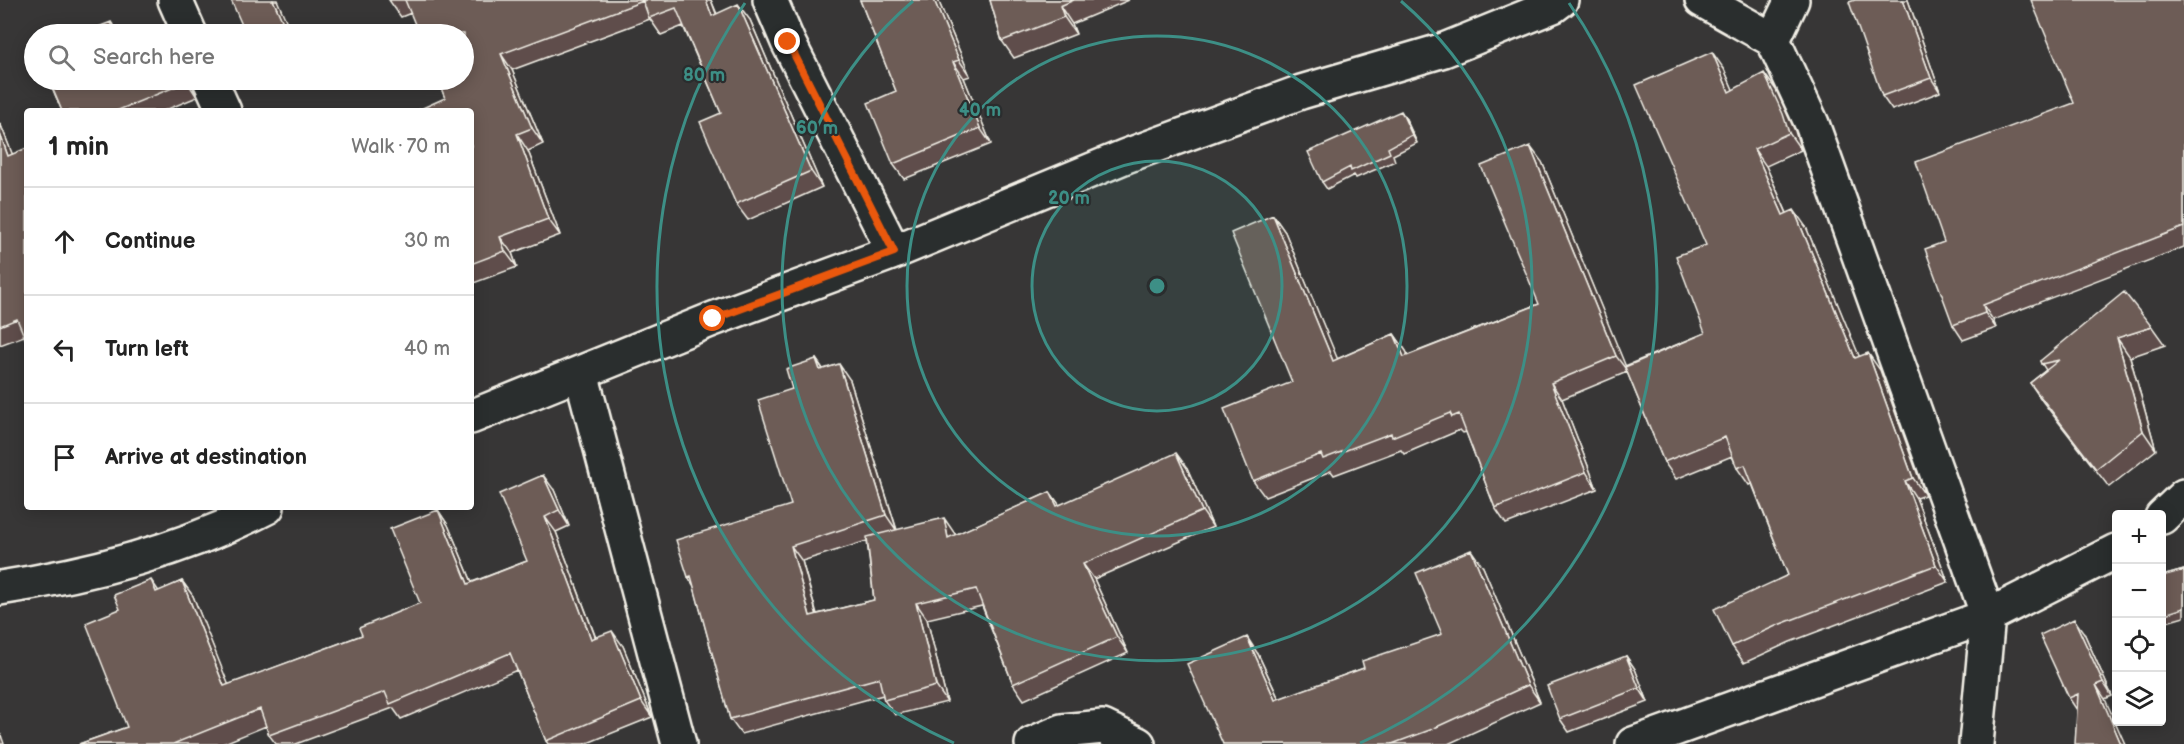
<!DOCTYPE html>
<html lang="en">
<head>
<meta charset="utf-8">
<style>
	body { margin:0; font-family:"Balsamiq Sans",sans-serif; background:#f2f2f2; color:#222 }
	.controls { position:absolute; right:18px; bottom:18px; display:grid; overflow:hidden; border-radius:6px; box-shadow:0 3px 15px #0003 }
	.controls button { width:54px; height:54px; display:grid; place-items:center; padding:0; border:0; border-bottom:2px solid #e0e0e0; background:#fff; color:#222; font:30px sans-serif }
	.stop { position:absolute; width:18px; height:18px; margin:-14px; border:4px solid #ea580c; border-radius:50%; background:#fff }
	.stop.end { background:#ea580c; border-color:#fff; box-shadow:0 2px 6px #0008 }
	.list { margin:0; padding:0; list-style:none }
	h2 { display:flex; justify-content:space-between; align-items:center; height:78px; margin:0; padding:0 24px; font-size:26px }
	h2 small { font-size:20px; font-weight:400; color:#767676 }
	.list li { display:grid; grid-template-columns:39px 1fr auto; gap:18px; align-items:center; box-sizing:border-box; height:108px; padding:0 24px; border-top:2px solid #e0e0e0 }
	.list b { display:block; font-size:22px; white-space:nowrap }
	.list em { font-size:20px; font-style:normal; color:#767676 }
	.icon { flex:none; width:33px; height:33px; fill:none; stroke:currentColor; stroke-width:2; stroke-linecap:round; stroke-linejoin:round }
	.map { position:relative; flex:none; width:2184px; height:744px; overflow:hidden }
	.search { position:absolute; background:#fff; box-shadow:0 3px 15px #0003; left:24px; top:24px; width:450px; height:66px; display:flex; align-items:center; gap:15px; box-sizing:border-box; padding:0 21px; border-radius:33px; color:#767676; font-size:22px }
	.panel { position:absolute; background:#fff; box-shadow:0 3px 15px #0003; left:24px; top:108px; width:450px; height:402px; border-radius:6px }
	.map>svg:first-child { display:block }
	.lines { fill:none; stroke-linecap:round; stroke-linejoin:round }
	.street-casing { stroke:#f4f1e8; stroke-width:38 }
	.street { stroke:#2a2d2e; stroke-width:33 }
	.wall { fill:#5e4e4b; stroke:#f4f1e8; stroke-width:1.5; fill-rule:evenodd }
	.shaded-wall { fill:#4c403d; stroke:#f4f1e8; stroke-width:1.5 }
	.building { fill:#6d5b57; stroke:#f4f1e8; stroke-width:1.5 }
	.route { stroke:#ea580c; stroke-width:8 }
	.ring { fill:none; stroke:#3d8f86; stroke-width:3 }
	.centre { fill:#3d8f86; stroke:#2a2d2e; stroke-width:3 }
	.ring-label { font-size:18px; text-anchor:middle; font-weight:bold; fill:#3d8f86; stroke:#2a2d2e; stroke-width:4.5; stroke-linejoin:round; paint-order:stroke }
</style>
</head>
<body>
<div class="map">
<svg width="2184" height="744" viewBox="0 0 2184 744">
	<rect width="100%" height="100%" fill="#373636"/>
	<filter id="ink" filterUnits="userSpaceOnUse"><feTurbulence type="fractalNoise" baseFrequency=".0167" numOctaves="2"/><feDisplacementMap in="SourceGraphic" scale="12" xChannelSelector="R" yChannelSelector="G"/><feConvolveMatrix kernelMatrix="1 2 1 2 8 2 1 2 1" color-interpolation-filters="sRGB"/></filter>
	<g filter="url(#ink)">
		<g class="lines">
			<defs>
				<path id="street" d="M175,0L190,34
					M770,0L788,42L894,252
					M1702,0L1773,40L1812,124L1988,616L1976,744
					M1773,40L1792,0
					M210,80L224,111
					M581,373L679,744
					M471,417L713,319L894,252L1126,156L1301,92L1444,50L1553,6L1561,0
					M2162,517L2184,496
					M0,588C92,574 184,550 267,507
					M1032,744L1062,731L1103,727L1138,744
					M1633,744L1988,616L2116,551"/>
			</defs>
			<use href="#street" class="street-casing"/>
			<use href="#street" class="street"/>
		</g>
		<path class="wall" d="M389,0H711L717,14L750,20L822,187L748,220L736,204L721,113L683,26L661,35L650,19L512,70L543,144L528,151L560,235L512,253L517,267L471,284V111L445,98L411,13L401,17Z
			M860,0H938L970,76L964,78L991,144L904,179L893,164L896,91Z
			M990,0H1129L1072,24L1076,34L1014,58L1002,41Z
			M1908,0L1940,92L1892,110L1882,96Z
			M2184,0V247L1993,320L1996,328L1963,340L1953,325L1944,242L2074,103Z
			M1724,69L1733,90H1776L1795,131L1801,150L1766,166L1787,213L1806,227L1859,357L1880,370L1925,495L1916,498L1948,582L1790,642L1744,663L1732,646L1788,575L1752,484L1749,485L1737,468L1732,456L1676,479L1664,462L1627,372L1562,399L1597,489L1506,524L1495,508L1466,432L1463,433L1460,430L1404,454L1401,450L1334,475L1331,471L1265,497L1253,481L1292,382L1273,215L1285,232L1337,359L1394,334L1406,351L1408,355L1539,304L1542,162L1625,366L1705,333L1706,245Z
			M49,80H193V87L197,97L163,111H62Z
			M1406,119L1417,143L1393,155L1395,161L1356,178L1354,175L1327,189L1322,182Z
			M0,123L12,154L24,336L0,345Z
			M2152,327L2165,345L2130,357L2156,450L2109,487L2043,402L2030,383L2046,370L2040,361Z
			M816,359L823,369L850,380L897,530L955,534V535L1050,492L1059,505L1187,468L1213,527L1094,579L1128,653L1024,700L1013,684L982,606L927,619L947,702L895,715L884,700L883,695L741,734L730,719L694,586L688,577L791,505L792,389ZM867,541L874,600L817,614L802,561Z
			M554,490L569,526L556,532L596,638L623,646L652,717L585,744H548L546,741L517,670L401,719L393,708L296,744H276L269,735L266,726L222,744H79L127,727L120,609L182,581L193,596L228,685L362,635L420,603L438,510L448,525L472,582L527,561Z
			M1483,567L1540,702L1448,744H1223L1258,654L1279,699L1364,668L1442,634Z
			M2184,570V617L2163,623L2162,621V576Z
			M2084,633L2112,696L2077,710L2069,698Z
			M1626,656L1635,669L1648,702L1569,732L1560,719Z"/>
		<path class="shaded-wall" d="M273,0H277L292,34H288Z
			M706,0H711L723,32L712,16Z
			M934,0H938L970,76L959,60Z
			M1903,0H1908L1940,92L1931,78Z
			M738,4L750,20L822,187L811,171Z
			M1060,6L1072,24L1076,34L1064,17Z
			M111,22L119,34H116Z
			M1712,52L1724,69L1741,108L1729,92Z
			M501,54L512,70L543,144L532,128Z
			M953,62L964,78L991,144L980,128Z
			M1764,73L1776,90L1795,131L1801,150L1789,133Z
			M186,80H193V87L197,97Z
			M1401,111L1406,119L1417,143L1412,135Z
			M0,123L19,171L8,156L0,134Z
			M517,134L528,151L560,235L548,219Z
			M1530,146L1542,162L1628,372L1616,356Z
			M1754,149L1766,166L1795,232L1783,215Z
			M1794,210L1806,227L1867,375L1855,358Z
			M1273,215L1285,232L1345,377L1333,361Z
			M500,237L512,253L517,267L505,251Z
			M1983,305L1993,320L1996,328L1985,313Z
			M1394,334L1406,351L1416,373L1404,357Z
			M2117,338L2130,357L2156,450L2143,431Z
			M1868,353L1880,370L1925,495L1913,478Z
			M816,359L827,375L820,370Z
			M839,364L850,380L897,531L886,515Z
			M1551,383L1562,399L1597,489L1586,472Z
			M1176,453L1187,468L1213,527L1202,511Z
			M543,475L554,490L569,526L559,510Z
			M1905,481L1916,498L1948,582L1936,565Z
			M1050,492L1061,507L1057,506Z
			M438,510L448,525L479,599L468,584Z
			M545,517L556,532L602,655L591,639Z
			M944,518L955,534L959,554L948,538Z
			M791,546L802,561L821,631L810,616Z
			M1471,550L1483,567L1540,702L1528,685Z
			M1083,564L1094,579L1128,653L1117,637Z
			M151,580L162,596L156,592Z
			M182,581L193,596L235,701L224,686Z
			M916,603L927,619L947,702L936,686Z
			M2074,619L2084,633L2112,696L2103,682Z
			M612,631L623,646L652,717L641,701Z
			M1247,637L1258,654L1287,717L1275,700Z
			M1626,656L1635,669L1648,702L1639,688Z
			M2096,685L2105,699L2125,744H2121Z
			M0,733L1,735L4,744H0Z"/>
		<path class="building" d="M231,0H273L288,34H246Z
			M405,0H706L712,16L738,4L811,171L736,204L700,122L721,113L676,8L649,18L643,1L501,54L532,128L517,134L548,219L500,237L505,251L471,264V111H416L445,98L438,80H464V34H419Z
			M860,0H934L959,60L953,62L980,128L893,164L868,103L896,91Z
			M990,0H1074L1060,6L1064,17L1002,41Z
			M1855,0H1903L1931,78L1882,96L1849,2Z
			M2031,0H2184V227L1983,305L1985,313L1953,325L1925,249L1944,242L1916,162L2074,103Z
			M111,22L116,34H80Z
			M162,26L171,34H142Z
			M1712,52L1729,92L1764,73L1783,114L1789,133L1754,149L1783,215L1794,210L1855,358L1868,353L1913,478L1905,481L1936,565L1778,625L1732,646L1714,609L1788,575L1745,465L1737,468L1725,437L1664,462L1625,367L1705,333L1676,256L1706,245L1636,85Z
			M49,80H186L187,82L116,111H62Z
			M1401,111L1412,135L1388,148L1390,153L1351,171L1350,167L1322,182L1308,152Z
			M0,134L8,156L27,148V343L17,319L0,326Z
			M1530,146L1616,356L1551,383L1586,472L1495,508L1459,414L1452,417L1450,413L1392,437L1391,433L1323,459L1321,454L1253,481L1224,409L1292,382L1231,233L1273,215L1333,361L1394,334L1404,357L1539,304L1481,166Z
			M2124,292L2152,327L2117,338L2143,431L2096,469L2030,383L2059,360L2041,364L2040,361Z
			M816,359L820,370L839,364L886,515L791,546L810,616L874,600L867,537L944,518L948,538L1050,492L1057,506L1176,453L1202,511L1083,564L1117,637L1013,684L976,589L916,603L936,686L884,700L879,678L730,719L691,576L688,577L676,540L791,505L758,400L792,389L786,369Z
			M543,475L559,510L545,517L591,639L612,631L641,701L546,741L510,653L390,704L385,692L269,735L260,709L173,744H79L127,727L86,623L120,609L114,595L151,580L156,592L182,581L224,686L362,635L359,628L420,603L390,529L438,510L468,584L527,561L499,494Z
			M1471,550L1528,685L1430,730L1392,744H1223L1187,664L1247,637L1275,700L1364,668L1362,661L1442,634L1416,573Z
			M2184,570V608L2162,615V576Z
			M2074,619L2103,682L2096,685L2121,744H2075L2078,694L2069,698L2040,635Z
			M1626,656L1639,688L1560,719L1547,686Z"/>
	</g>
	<g class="lines" filter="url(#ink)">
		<path class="route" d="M713,319L894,252L788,42"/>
	</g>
	<circle cx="1157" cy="286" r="125" fill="#3d8f86" fill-opacity=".12"/>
	<g class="ring">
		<circle cx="1157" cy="286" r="125"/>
		<circle cx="1157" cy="286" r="250"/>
		<path d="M1401 1A375 375 0 1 1 913 1"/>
		<path d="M954 743A500 500 0 0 1 745 3M1569 3A500 500 0 0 1 1360 743"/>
	</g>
	<circle cx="1157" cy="286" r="9" class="centre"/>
	<g class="ring-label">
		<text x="704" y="81">80 m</text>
		<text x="980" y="116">40 m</text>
		<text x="817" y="134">60 m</text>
		<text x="1069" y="204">20 m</text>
	</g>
</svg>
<div class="controls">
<button>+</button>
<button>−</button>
<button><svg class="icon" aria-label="locate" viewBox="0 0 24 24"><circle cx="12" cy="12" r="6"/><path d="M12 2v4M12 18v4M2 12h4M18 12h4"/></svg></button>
<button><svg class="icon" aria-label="layers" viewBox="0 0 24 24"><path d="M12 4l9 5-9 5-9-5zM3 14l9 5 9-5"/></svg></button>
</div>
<div class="stop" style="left:713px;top:319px"></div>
<div class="stop end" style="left:788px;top:42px"></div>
<div class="search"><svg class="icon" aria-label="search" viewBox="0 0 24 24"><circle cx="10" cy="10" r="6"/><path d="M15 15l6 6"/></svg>Search here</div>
<section class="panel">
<h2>1 min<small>Walk · 70 m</small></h2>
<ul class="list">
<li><svg class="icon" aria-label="ahead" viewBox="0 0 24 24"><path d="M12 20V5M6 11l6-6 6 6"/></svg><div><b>Continue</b></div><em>30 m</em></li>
<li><svg class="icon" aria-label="left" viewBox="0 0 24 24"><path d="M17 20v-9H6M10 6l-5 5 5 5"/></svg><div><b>Turn left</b></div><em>40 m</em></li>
<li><svg class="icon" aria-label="arrive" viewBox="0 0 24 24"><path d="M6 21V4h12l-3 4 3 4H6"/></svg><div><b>Arrive at destination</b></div></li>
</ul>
</section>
</div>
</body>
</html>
